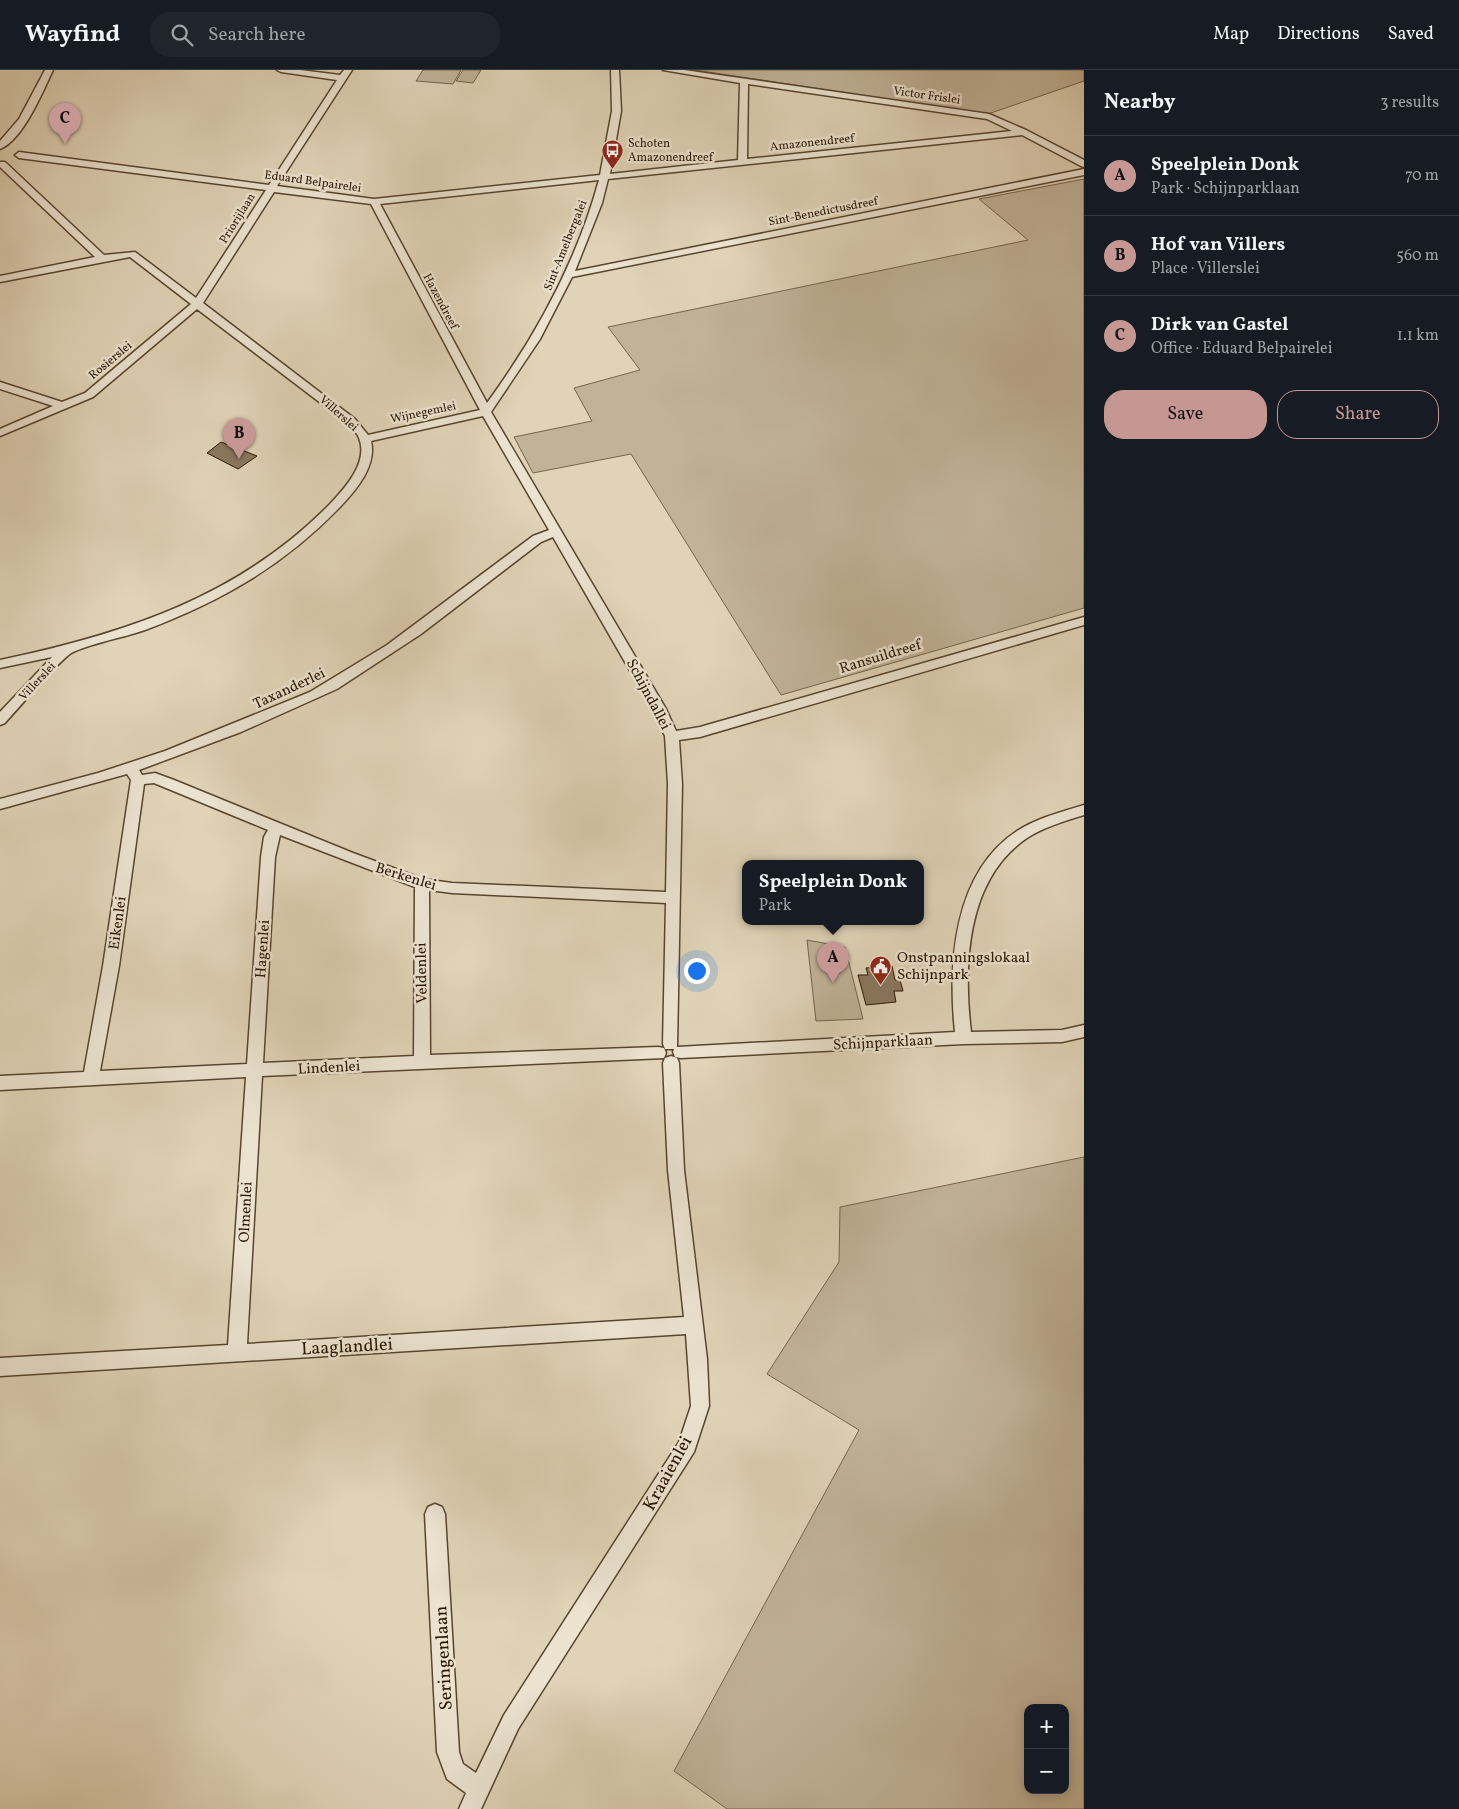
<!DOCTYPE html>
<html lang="en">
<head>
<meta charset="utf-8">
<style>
	body { margin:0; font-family:Vollkorn,serif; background:#20242c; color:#f1f3f6 }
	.controls { position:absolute; right:15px; bottom:15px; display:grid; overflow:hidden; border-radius:10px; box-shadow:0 2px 12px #0003 }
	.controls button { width:45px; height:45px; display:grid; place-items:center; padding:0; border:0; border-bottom:1px solid #363941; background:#171b24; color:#f1f3f6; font:25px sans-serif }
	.you { position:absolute; left:696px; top:900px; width:18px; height:18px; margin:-12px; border:4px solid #fff; border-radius:50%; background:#1a73e8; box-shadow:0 0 0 8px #1a73e833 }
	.badge { display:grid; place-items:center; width:32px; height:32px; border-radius:50%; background:#c59692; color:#111; font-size:16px; font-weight:700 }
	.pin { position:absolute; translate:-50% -41px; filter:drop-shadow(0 1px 2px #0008) }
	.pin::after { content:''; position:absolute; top:26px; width:18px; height:15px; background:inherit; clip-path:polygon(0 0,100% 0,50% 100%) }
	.popup { position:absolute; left:742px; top:790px; width:182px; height:65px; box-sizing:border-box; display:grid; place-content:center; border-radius:10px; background:#171b24; filter:drop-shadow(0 1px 4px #0005); font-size:16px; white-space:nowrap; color:#9ea1a6 }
	.popup b { font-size:19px; color:#f1f3f6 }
	.popup::after { content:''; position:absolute; left:50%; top:100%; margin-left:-10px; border:10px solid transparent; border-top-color:#171b24 }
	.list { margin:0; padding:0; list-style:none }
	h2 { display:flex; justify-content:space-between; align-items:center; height:65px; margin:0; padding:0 20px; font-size:21px }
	h2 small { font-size:16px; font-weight:400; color:#9ea1a6 }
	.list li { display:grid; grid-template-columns:32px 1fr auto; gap:15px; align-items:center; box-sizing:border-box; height:80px; padding:0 20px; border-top:1px solid #363941 }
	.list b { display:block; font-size:19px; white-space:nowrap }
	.list p { margin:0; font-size:16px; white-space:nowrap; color:#9ea1a6 }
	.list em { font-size:16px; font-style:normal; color:#9ea1a6 }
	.actions { display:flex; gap:10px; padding:15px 20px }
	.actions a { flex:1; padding:11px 0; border:1px solid #c59692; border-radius:20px; text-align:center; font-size:18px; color:#c59692 }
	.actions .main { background:#c59692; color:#111 }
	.icon { flex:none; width:28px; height:28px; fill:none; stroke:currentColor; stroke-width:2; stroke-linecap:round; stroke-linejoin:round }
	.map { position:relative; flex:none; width:1084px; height:1739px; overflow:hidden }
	header { display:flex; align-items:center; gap:30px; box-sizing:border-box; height:70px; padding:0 25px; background:#171b24; border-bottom:1px solid #363941 }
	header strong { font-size:24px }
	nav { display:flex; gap:28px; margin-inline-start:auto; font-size:18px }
	.search { width:350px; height:45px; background:#20242c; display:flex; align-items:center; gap:12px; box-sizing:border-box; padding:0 18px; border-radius:20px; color:#9ea1a6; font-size:19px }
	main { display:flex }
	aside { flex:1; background:#171b24 }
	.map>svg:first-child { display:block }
	.green { fill:#c1b398; stroke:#76644c; fill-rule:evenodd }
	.building { fill:#89785f; stroke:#2b1600 }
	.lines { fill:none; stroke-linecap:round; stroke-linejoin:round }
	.minor-casing { stroke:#58452e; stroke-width:3 }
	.minor { fill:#ebe2d0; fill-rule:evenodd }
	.labels { text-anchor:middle; stroke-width:5; stroke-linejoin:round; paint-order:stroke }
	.far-street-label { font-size:12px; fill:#2b1600; stroke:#ebe2d0 }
	.far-poi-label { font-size:12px; fill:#2b1600; stroke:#ebe2d0; text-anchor:start }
	.street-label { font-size:15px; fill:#2b1600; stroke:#ebe2d0 }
	.poi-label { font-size:15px; fill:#2b1600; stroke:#ebe2d0; text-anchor:start }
	.near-street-label { font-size:18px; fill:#2b1600; stroke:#ebe2d0 }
</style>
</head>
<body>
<header>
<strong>Wayfind</strong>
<div class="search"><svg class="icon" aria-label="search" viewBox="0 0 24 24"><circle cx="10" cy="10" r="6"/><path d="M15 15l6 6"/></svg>Search here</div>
<nav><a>Map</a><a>Directions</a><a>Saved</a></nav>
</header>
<main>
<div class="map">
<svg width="1084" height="1739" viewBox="0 0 1084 1739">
	<rect width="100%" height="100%" fill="#e0d3b7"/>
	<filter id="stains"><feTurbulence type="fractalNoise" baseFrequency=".004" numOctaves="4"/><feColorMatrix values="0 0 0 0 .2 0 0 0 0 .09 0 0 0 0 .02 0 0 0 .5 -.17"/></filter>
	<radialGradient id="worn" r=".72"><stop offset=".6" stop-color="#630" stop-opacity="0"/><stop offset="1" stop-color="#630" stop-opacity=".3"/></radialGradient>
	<path class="green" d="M423,0H461L453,14L416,11Z
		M463,0H481L473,13L456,11Z
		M695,0H1084V11L988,44Z
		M1084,109V538L781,625L631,384L533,403L514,367L592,351L574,318L640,300L608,257L1028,170L979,129Z
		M807,870L845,877L863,949L816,951Z
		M1084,1087V1739H727L674,1701L859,1360L767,1304L839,1192L840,1137ZM1028,1638H1065V1720H1028Z"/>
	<path class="building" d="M221,372L257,386L238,399L207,383Z
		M892,896L895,910H900L903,921H894L896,932L866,935L858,905H868L866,898Z"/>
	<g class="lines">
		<defs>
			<path id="minor" d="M45,0H53C43,21 23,70 0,79V71L19,49Z
				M277,0H300L340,5L344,0H352L277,116L374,129L600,105L612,41L611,0H619L621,41L610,104L738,90L740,13L663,0H684L989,44L1026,60L1084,90V97L1081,96L1022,65L608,109L602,133L575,201L1084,99V105L572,207L540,269L491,342L666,639L676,661L700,657L1084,547V555L700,667L679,670L682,714L677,977L955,962C948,894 953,803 1017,761C1037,748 1061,742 1084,735V745C1065,751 1044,757 1027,768C966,809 963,896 971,962L1062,960L1084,955V967L1062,972L964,974L681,988L675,987L673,982L674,979H665L663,974L666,833L452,823L429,820L430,985L658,977L664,978L666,983L664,988L262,1006L247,1274L684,1247L668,1100L663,993L665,988L671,986L677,988L679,993L684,1100L707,1289L709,1336L694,1382L518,1659L481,1739H459L466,1723L447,1709L437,1682L425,1444L428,1437L435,1434L442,1437L445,1444L459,1682L463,1694L476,1703L504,1645L679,1372L691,1336L686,1264L0,1306V1288L228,1275L246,1007L0,1020V1006L84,1002L103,896L131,710L127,704L0,739V729L98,703L165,681L310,622L387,575L533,466L549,460L483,346L371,371C377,396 356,420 340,437C283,496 222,531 145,560C122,568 96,572 73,582C64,585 15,642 5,653L0,655V642L52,587L0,598V590C124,564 239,527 330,434C345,418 369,392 359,368C357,362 351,358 347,353L197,239L93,327L0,366V359L53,336L0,319V312L62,332L85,323L191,234L130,187L0,212V206L95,187L0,97V92H5L104,185L135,182L196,228L266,120L19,88L15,85L19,82L269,115L337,10L281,2ZM748,14L987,49L1012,61L747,89ZM599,110C577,191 536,266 487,333L380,134ZM274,122L371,134L480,340L368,365L355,349L203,233ZM553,467L652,639L665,666L668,714L666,822L452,813L423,809L353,783L174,710L155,703L142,705L139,700L241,662L337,619L421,564L541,472ZM154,713L268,760L264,767L261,787L247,994L100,1001L119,896L144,714ZM280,765L415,817L414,986L263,993L275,787Z"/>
		</defs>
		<use href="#minor" class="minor-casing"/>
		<use href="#minor" class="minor"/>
	</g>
	<defs>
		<symbol id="bus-pin" viewBox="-11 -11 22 30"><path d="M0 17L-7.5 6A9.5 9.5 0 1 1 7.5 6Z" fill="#8f2418" stroke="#ebe2d0"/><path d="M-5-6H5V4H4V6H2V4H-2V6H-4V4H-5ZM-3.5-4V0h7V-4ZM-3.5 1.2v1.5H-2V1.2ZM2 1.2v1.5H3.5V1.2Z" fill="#fff"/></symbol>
		<symbol id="civic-pin" viewBox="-11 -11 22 30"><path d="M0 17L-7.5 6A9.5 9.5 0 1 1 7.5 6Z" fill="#8f2418" stroke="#ebe2d0"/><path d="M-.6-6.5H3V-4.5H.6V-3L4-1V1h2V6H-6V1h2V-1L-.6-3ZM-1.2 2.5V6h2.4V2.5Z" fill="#fff"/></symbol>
	</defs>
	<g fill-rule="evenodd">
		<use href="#bus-pin" x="600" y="68" width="25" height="34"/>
		<use href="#civic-pin" x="868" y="884" width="25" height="34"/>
	</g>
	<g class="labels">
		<g class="far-street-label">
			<text transform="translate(927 25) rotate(8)" y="4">Victor Frislei</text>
			<text transform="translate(812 72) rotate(-6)" y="4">Amazonendreef</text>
			<text transform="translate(313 111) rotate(8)" y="4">Eduard Belpairelei</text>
			<text transform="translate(823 141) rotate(-11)" y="4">Sint-Benedictusdreef</text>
			<text transform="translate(237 148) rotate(-58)" y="4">Priorijlaan</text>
			<text transform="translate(565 175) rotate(-68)" y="4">Sint-Amelbergalei</text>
			<text transform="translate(441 231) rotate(62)" y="4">Hazendreef</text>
			<text transform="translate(110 290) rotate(-40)" y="4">Rosierslei</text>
			<text transform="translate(423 342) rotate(-12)" y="4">Wijnegemlei</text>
			<text transform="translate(339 343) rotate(42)" y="4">Villerslei</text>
			<text transform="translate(37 611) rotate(-47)" y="4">Villerslei</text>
		</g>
		<g class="far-poi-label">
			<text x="628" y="77">Schoten<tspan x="628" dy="14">Amazonendreef</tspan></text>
		</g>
		<g class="street-label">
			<text transform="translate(880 586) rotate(-17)" y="5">Ransuildreef</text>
			<text transform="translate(289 618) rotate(-25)" y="5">Taxanderlei</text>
			<text transform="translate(649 624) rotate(62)" y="5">Schijndallei</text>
			<text transform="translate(406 806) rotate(17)" y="5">Berkenlei</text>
			<text transform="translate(117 853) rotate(-82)" y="5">Eikenlei</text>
			<text transform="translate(262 879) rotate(-86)" y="5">Hagenlei</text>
			<text transform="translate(421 903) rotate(-91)" y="5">Veldenlei</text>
			<text transform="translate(883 972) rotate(-3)" y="5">Schijnparklaan</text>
			<text transform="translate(329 997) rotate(-3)" y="5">Lindenlei</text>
			<text transform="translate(245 1142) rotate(-87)" y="5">Olmenlei</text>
		</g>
		<g class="poi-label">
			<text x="897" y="892">Onstpanningslokaal<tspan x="897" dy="17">Schijnpark</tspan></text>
		</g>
		<g class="near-street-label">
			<text transform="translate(347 1276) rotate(-3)" y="6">Laaglandlei</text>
			<text transform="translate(667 1403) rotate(-61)" y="6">Kraaienlei</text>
			<text transform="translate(443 1588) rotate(-93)" y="6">Seringenlaan</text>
		</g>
	</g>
	<rect width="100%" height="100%" filter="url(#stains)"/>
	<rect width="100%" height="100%" fill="url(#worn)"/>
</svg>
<div class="controls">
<button>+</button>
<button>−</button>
</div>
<div class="you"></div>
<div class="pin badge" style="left:833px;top:913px">A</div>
<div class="popup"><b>Speelplein Donk</b>Park</div>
<div class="pin badge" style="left:239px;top:389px">B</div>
<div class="pin badge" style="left:65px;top:74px">C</div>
</div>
<aside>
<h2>Nearby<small>3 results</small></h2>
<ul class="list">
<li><span class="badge">A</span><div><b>Speelplein Donk</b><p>Park · Schijnparklaan</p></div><em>70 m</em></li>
<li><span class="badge">B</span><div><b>Hof van Villers</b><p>Place · Villerslei</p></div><em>560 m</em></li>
<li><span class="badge">C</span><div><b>Dirk van Gastel</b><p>Office · Eduard Belpairelei</p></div><em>1.1 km</em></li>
</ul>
<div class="actions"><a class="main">Save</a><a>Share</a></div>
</aside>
</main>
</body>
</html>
